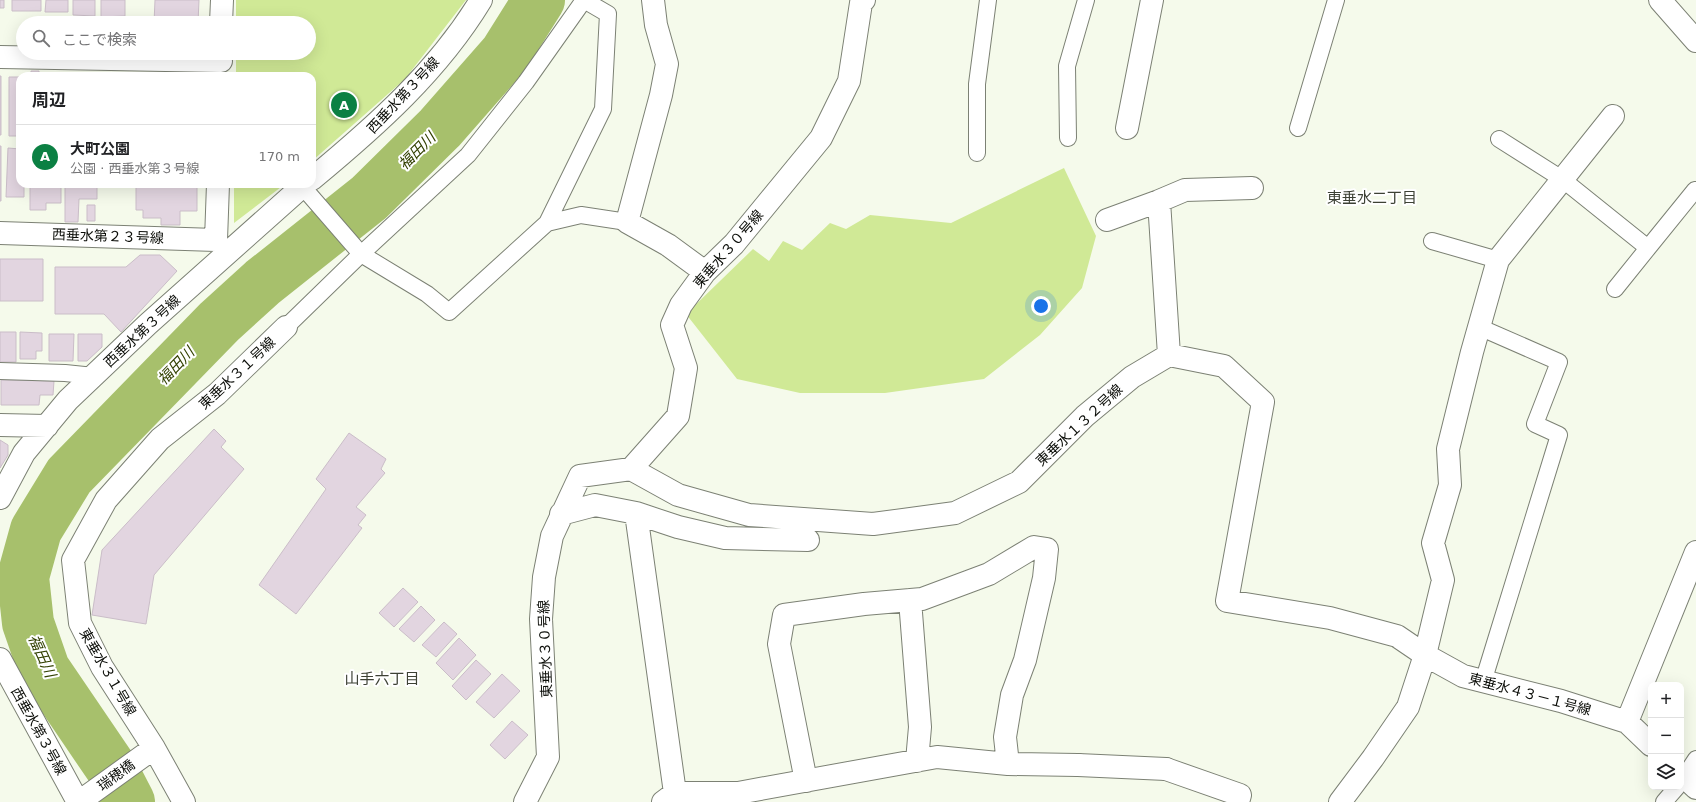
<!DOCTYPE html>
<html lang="ja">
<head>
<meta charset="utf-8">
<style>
	body { margin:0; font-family:"DejaVu Sans","Noto Sans JP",sans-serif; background:#f2f2f2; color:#202124 }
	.controls { position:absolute; right:12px; bottom:12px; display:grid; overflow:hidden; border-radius:8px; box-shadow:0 4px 16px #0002 }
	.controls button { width:36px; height:36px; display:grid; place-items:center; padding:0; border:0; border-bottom:1px solid #e0e0e0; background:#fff; color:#202124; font:20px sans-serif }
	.you { position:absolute; left:1041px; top:306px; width:14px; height:14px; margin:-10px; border:3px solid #fff; border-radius:50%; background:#1a73e8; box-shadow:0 0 0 6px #1a73e833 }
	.badge { display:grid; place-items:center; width:26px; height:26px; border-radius:50%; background:#0b8043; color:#fff; font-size:13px; font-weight:700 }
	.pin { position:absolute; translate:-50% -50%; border:2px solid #fff; box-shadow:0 1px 4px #0006 }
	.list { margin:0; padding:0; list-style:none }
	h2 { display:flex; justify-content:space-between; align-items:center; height:52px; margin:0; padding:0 16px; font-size:17px }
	h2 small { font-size:13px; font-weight:400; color:#757577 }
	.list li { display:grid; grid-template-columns:26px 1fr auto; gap:12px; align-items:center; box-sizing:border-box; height:64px; padding:0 16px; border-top:1px solid #e0e0e0 }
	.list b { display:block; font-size:15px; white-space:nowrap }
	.list p { margin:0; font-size:13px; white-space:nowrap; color:#757577 }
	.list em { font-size:13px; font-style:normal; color:#757577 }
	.icon { flex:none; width:22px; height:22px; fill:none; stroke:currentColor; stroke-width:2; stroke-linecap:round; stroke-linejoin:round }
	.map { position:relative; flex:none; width:1696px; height:802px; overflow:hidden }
	.search { position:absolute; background:#fff; box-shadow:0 4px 16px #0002; left:16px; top:16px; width:300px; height:44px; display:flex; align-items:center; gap:10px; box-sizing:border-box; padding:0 14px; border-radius:22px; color:#757577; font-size:15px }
	.panel { position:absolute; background:#fff; box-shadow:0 4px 16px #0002; left:16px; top:72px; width:300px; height:116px; border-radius:12px }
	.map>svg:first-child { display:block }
	.green { fill:#d0e996 }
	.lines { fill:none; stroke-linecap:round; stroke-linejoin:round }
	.river { stroke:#a7c06c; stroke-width:52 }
	.building { fill:#e2d5e0; stroke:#cabdc8 }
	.service-casing { stroke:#7c8174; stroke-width:18 }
	.pedestrian-casing { stroke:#7c8174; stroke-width:24 }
	.minor-casing { stroke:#7c8174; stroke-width:24 }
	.service { stroke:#fff; stroke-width:16 }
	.pedestrian { stroke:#fff; stroke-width:22 }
	.minor { stroke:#fff; stroke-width:22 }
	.labels { text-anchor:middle; stroke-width:4; stroke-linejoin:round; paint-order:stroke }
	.street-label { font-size:14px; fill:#0b0d08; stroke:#fff }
	.water-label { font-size:15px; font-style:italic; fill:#324000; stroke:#fff }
	.neighbourhood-label { font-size:15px; fill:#3d4135; stroke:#fff }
</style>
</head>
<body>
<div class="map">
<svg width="1696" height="802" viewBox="0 0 1696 802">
	<rect width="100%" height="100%" fill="#f5faeb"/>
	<path class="green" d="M236,0H466L405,79L312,161V76H236V53H309V23H236Z
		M1064,168L1096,236L1082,288L1040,335L984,379L885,393H800L737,379L686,314L753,249L769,261L783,241L802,250L830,223L846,229L870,215L951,223Z
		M234,184H285L234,223Z"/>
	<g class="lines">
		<path class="river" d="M129,802L112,769L44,669L28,623L23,577L36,530L69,476L219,322L263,282L369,198L440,128L505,54L539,0"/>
	</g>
	<path class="building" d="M0,0H4V8H0Z
		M12,0H41V11H12Z
		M46,0H68V12H45Z
		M73,0H95V16L73,15Z
		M101,0H125V16L101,17Z
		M155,0H199L198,23H154Z
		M31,71H39V76H31Z
		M0,76H1V135H0Z
		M9,77H20V136H9Z
		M0,146H1V201H0Z
		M8,148L20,149V184H24V197H6Z
		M30,184H61V203H46V210H30Z
		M65,184H97V199H79L78,222H65Z
		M136,184H180V186H197V211H180V225H161V218H143V210H136Z
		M87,205H95V221H87Z
		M140,255H160L177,271L121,332L104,314H55V267H126Z
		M0,259H43V301H0Z
		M0,332H16V362H0Z
		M20,332L42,333V351H36V359H20Z
		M49,334H74L73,361H49Z
		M78,334H102V347L87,361H78Z
		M1,380L54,381L53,395H40L39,405H1Z
		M214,429L226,441L221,447L244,469L154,575L146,624L92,615L102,550Z
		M349,433L386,459L381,469L385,473L356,507L366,515L358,525L362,528L296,614L259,585L326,489L316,479Z
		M0,440L8,445V455L0,468Z
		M403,588L418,602L394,627L379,613Z
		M421,606L435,620L414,642L399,629Z
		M444,622L457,634L436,657L422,645Z
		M459,638L476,655L453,680L436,663Z
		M476,660L491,674L466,700L452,686Z
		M502,674L520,691L494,718L476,702Z
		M512,721L528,735L505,759L490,745Z"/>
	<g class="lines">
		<defs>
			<path id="service" d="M1298,128L1336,0
				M1068,138L1067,66L1086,0
				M1499,139L1562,179L1648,248L1695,190
				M977,153V84L988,0
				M302,186L361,254L468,155L526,82L584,0L608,14L603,109L547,223
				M1432,241L1498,260
				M1615,289L1648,248
				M286,327L361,254L427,294L449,312L547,223L581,215L627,222
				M1479,327L1559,362L1535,424L1559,435L1483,682
				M0,371L65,373L94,376
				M1681,782L1696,759
				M1664,802L1677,787"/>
			<path id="pedestrian" d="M1078,765L1166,769"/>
			<path id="minor" d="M653,0L656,25L667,64L661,95L627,222L668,245L705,272
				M1660,0L1696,41
				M221,23L222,0
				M0,57L221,61
				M1127,128L1152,0
				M312,179C376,126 438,71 481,0
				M1107,220L1159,201
				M0,233L216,240
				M216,240L218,184
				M1169,355L1159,201L1185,190L1252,188
				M0,425L47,426
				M631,469L678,495L749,515L873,524L955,513L1019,482L1085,416L1132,377L1169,355L1224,366L1263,402L1227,601L1330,618L1397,636L1425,655L1443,580L1433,543L1450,485L1448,449L1472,352L1498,260L1613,116
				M0,498L24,453L68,400L148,324L305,184
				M561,514L595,505L636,513
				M910,600L920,727L917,761
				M0,659L78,802
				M1627,722L1651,745
				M1166,769L1240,795L1238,802
				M1681,774L1696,788
				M806,781L779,644L784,615L864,604L922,599L989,574L1034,547L1047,549L1044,578L1025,660L1012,695L1005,737L1008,764
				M675,793L636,513L678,527L725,538L808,540
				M738,793L937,757L1008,764L1078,765
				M79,802L154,748
				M184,802L154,748L102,667L80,623L73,560L106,500L160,439L217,394L286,327
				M525,802L548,757L541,619L544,577L552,536L580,476L631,469L678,416L686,368L672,325L681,305L705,272L734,244L821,138L849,81L861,3L864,0
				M663,802L675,793H738L740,802
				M1340,802L1373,758L1408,707L1425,655L1463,676L1561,701L1627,722L1696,552"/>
		</defs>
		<use href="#service" class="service-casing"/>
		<use href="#pedestrian" class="pedestrian-casing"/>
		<use href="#minor" class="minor-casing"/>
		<use href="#service" class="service"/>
		<use href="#pedestrian" class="pedestrian"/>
		<use href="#minor" class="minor"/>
	</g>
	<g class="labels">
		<g class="street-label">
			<text transform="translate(403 95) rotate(-47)" y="5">西垂水第３号線</text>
			<text transform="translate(108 236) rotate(2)" y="5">西垂水第２３号線</text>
			<text transform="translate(728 249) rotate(-49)" y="5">東垂水３０号線</text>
			<text transform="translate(142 331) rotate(-43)" y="5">西垂水第３号線</text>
			<text transform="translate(237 373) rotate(-43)" y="5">東垂水３１号線</text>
			<text transform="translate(1079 425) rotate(-43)" y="5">東垂水１３２号線</text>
			<text transform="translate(545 649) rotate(-92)" y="5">東垂水３０号線</text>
			<text transform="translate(108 672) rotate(60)" y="5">東垂水３１号線</text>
			<text transform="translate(1530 694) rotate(15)" y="5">東垂水４３－１号線</text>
			<text transform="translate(39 731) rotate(61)" y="5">西垂水第３号線</text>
			<text transform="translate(116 775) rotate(-36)" y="5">瑞穂橋</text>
		</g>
		<g class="water-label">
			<text transform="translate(417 151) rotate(-45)" y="5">福田川</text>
			<text transform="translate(176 366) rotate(-46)" y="5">福田川</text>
			<text transform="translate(42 656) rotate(66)" y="5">福田川</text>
		</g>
		<g class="neighbourhood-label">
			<text x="1372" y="203">東垂水二丁目</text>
			<text x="382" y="684">山手六丁目</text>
		</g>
	</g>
</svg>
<div class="controls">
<button>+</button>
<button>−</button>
<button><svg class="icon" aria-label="layers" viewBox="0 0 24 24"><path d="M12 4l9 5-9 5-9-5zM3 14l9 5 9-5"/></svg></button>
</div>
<div class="you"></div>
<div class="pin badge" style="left:344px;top:105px">A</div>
<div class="search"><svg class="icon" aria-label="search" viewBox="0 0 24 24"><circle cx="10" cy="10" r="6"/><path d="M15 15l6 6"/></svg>ここで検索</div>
<section class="panel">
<h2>周辺<small></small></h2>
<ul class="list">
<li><span class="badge">A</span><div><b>大町公園</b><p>公園 · 西垂水第３号線</p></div><em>170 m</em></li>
</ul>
</section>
</div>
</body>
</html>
